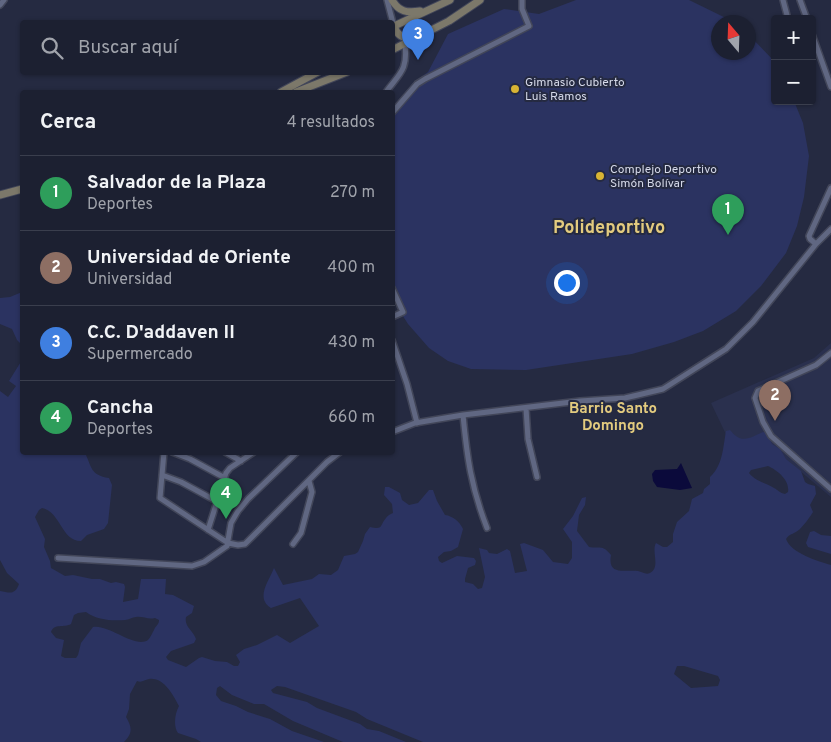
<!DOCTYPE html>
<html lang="es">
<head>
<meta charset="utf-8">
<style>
	body { margin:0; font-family:Overpass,sans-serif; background:#252839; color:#f1f3f6 }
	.controls { position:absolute; right:15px; top:15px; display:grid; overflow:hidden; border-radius:5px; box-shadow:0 1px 4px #0004 }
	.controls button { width:45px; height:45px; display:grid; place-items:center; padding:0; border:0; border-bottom:1px solid #3a3e4d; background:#1c2031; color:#f1f3f6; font:25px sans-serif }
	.compass { position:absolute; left:711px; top:15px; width:45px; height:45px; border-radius:50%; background:#1c2031; box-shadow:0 1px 4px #0004; rotate:341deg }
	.you { position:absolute; left:566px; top:282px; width:18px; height:18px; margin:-12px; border:4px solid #fff; border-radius:50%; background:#1a73e8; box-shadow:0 0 0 8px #1a73e833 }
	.badge { display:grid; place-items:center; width:32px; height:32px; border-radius:50%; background:#b45309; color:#fff; font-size:16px; font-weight:700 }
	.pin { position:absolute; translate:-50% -41px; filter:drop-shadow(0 1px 2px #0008) }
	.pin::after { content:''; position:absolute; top:26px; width:18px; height:15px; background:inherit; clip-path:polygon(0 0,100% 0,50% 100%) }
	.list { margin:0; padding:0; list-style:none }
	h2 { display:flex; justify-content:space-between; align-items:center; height:65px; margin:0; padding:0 20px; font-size:21px }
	h2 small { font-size:16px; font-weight:400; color:#a0a3ab }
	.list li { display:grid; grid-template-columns:32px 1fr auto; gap:15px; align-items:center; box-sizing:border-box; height:75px; padding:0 20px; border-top:1px solid #3a3e4d }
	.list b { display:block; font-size:19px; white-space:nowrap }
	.list p { margin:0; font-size:16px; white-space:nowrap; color:#a0a3ab }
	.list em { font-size:16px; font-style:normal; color:#a0a3ab }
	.icon { flex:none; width:28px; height:28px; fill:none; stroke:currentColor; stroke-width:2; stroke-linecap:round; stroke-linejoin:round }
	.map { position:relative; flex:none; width:831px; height:742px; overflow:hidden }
	.search { position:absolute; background:#1c2031; box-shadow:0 1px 4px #0004; left:20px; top:20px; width:375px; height:55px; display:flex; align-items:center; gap:12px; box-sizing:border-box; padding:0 18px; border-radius:5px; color:#a0a3ab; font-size:19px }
	.panel { position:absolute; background:#1c2031; box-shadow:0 1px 4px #0004; left:20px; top:90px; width:375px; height:365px; border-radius:5px }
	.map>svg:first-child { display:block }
	.built { fill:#2a304e }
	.green { fill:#2b3361; fill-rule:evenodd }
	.water { fill:#0b0a3b }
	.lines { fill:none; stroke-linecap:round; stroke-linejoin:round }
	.street-casing { stroke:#424659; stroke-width:8 }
	.secondary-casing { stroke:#424659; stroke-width:9 }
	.street { stroke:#606782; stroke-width:5 }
	.secondary { stroke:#7c786a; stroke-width:7 }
	.poi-dot { fill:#d8b434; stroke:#252a41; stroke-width:2 }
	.labels { text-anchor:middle; stroke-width:4; stroke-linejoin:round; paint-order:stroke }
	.poi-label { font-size:12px; fill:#d5d9e9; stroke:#252a41; text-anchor:start }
	.quarter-label { font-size:15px; font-weight:bold; fill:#e3cb7f; stroke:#252a41 }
	.district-label { font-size:18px; font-weight:bold; fill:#e3cb7f; stroke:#252a41 }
</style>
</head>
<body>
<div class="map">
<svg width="831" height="742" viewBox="0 0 831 742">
	<rect width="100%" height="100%" fill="#252a41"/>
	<path class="built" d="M831,343V497L762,439L733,449L711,403L814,358Z"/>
	<path class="green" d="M576,0H689L734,22H718V52H748L749,35L775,62V101H794L803,123L809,156L804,197L797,226L786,253L761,286L736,311L703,331L674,342L632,354L526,370L471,369L448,361L429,348L408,324L396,305L393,295V107L413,83L428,72L448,34L504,9L539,14Z
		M22,292V345L17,340L12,329L0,324V298L10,297Z
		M22,360V452L85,453C92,467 90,475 109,478L112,485L108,523L104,529L87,535L81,541C61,541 61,512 42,508L39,510L35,517L45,539L44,547L50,561L51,568L65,576L73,575L92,579H100L111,583L116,582L124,584L125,587L123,602L138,599L141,579H166L165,594L173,595L194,606L192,613L186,617C184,627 193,630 196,639L194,643L171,651L166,657L168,660L186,667L199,658L202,657L215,661L227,662L234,666H238L240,662L236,655L244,649L257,645L277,635L290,643L319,626L300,598L271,608C255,598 269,581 274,568L283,585L312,579L319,574L331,575L338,570L344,556L355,554L358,552L363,541L365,534L370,527C384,530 379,526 386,518C388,515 391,514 393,513L392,504L384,495L385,487H389L400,493L402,500L409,505L418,503L429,490H433L437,501L445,515C453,516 460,522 463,529L458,547L451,551L444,552L438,557L439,561L442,563L457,556L474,558L476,561L475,565L468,568L465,579V582L473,584L478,589L482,588L485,577L479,548L487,550L489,553L497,554L507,549L510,551L515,573L527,571L520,544L524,543L543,550L553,562L568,564L572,558V542L563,529L573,516L582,498L586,497L585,505L579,515L577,531L589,547C600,549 602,544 611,555C607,577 626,569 638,571C642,572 646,575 650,573C661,567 651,552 656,543L663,547H667L673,542V534L677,522L689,511L692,499L703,493L704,489L710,484V477C723,465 723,447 726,431L730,430C732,432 733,434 736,436C745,443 755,435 763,432L767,433L772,444L780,449L786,459L801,471L805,482L808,484L815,486L816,494L810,505L813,512C810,517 804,525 800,529C795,534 790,533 786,539C791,553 817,561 831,565V742H423L367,719L356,712L285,687L277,686L271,690L273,693L307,702L317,708L360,724L367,729L379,731L406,742H343L293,721L264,704H254L232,695L220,686L217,688L216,695L221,701L236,706L248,712L270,719L292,731L324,742H201L196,739L178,733C173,726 175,713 179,706C173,695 164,677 149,679C144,680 142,683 137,681L130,694L129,709L126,717C132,727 133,733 124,742H0V591C10,593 15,595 19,584L7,573L0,560V391L8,397L16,386L9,381ZM768,466C777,470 790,480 788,492L785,494C780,493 778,490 774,488C765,482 756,482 749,473L751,470ZM86,612C97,620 111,621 125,620C129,620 132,617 136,617C143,616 148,620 155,618L159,620C159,625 156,625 154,630C152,633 151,637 148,640C135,649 109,624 93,627L81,643L78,655L76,658H65L61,656L64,640L56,638L51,632C54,623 64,628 71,624L74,615L78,613ZM677,666H684L718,676L720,680L718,686L691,688L674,674Z
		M814,531L821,535L831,536V554L808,547L806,543L810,532Z"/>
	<path class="water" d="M681,463L692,488L680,490L657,487L653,481L652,474L655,470L677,469Z"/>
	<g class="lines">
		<defs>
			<path id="street" d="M387,0L394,27
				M783,0L788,19
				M800,0L807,19
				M0,5L4,0
				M812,34L831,87
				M386,92C400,73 408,70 405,44
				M392,113L417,84L425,79L529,26L522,9V0
				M816,244L810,239L809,236L831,188
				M392,288L403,312L392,317
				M392,340L407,384L417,423
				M831,353L816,365L758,391L755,398L763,422L771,436L831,489
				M526,408L528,439L537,477
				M463,415C467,457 471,487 487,528
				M392,432L415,423L463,415L580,401L625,398L663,389L726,349L753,322L816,244L831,229
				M164,452L160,498L228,543L238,545L245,544L327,462L340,452
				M172,452L190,459L225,478
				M225,452L241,461
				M162,475L181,482L218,502
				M208,530L226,473L230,468L254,452
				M293,544L301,533L312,492L309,481
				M58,558L192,566L204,562L227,546L231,523L238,511L248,499L297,452"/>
			<path id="secondary" d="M392,0C399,12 407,13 420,11
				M392,27L450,0
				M394,27C398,36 403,38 413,40
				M392,50L449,21L480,0
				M281,92L318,72
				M296,92L347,72
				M0,195L22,189"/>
		</defs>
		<use href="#street" class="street-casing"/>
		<use href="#secondary" class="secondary-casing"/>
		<use href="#street" class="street"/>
		<use href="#secondary" class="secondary"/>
	</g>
	<g class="poi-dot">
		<circle cx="515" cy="89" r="5"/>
		<circle cx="600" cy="176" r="5"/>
	</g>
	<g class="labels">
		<g class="poi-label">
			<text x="525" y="86">Gimnasio Cubierto<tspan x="525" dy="14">Luis Ramos</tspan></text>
			<text x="610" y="173">Complejo Deportivo<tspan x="610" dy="14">Simón Bolívar</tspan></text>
		</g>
		<g class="quarter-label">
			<text x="613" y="413">Barrio Santo<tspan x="613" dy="17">Domingo</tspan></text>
		</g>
		<g class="district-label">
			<text x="609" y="233">Polideportivo</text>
		</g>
	</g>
</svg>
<div class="controls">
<button>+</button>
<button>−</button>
</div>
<svg class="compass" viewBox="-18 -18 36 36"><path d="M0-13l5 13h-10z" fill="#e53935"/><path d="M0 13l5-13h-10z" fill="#a0a3ab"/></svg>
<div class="you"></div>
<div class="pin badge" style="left:728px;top:235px;background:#2e9e5b">1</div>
<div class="pin badge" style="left:775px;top:421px;background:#8d6e63">2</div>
<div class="pin badge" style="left:418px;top:60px;background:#3f7fe0">3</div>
<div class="pin badge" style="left:226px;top:519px;background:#2e9e5b">4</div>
<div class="search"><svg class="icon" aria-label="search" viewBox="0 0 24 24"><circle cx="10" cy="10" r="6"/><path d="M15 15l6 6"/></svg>Buscar aquí</div>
<section class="panel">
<h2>Cerca<small>4 resultados</small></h2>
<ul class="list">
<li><span class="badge" style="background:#2e9e5b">1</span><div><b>Salvador de la Plaza</b><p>Deportes</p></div><em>270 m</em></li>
<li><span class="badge" style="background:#8d6e63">2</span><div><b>Universidad de Oriente</b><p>Universidad</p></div><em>400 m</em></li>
<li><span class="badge" style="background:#3f7fe0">3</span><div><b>C.C. D'addaven II</b><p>Supermercado</p></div><em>430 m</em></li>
<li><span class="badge" style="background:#2e9e5b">4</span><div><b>Cancha</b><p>Deportes</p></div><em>660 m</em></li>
</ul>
</section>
</div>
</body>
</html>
